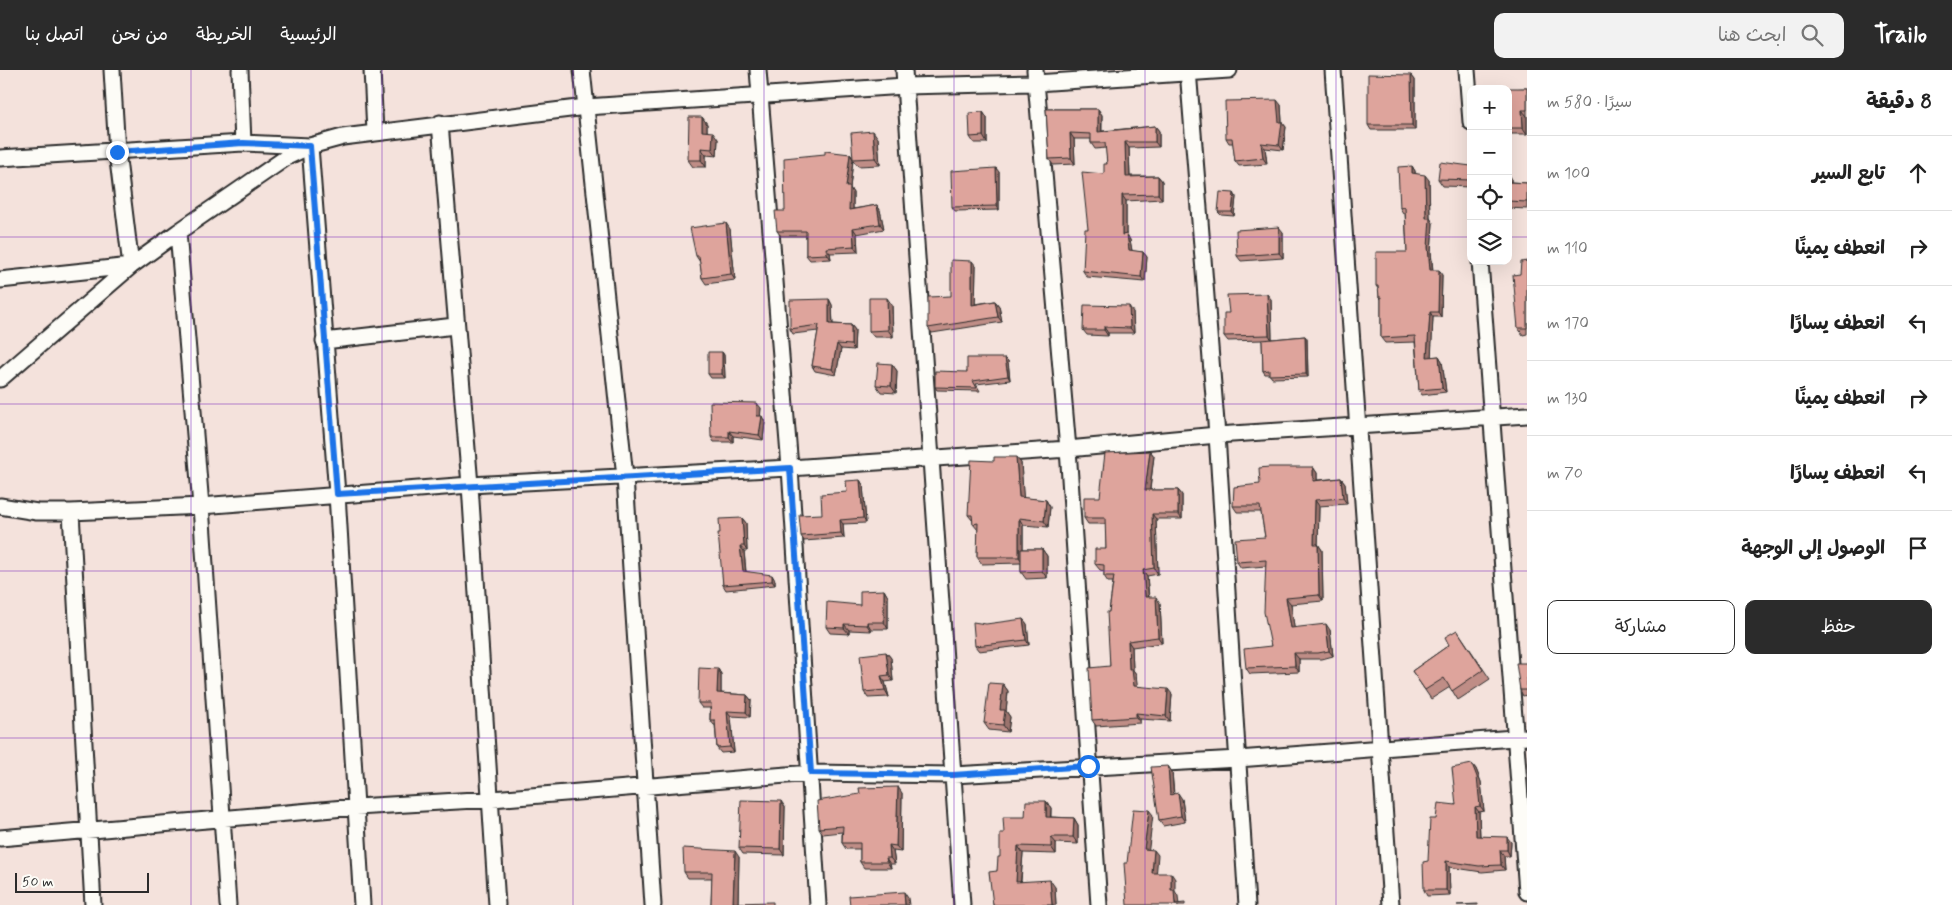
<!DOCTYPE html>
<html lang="ar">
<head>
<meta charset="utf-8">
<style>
	body { margin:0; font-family:Mynerve,"Playpen Sans Arabic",sans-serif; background:#f2f2f2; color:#222; direction:rtl }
	.controls { position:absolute; right:15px; top:15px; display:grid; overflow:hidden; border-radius:10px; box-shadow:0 5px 20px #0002 }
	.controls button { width:45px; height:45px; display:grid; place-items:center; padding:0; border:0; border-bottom:1px solid #e0e0e0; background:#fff; color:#222; font:25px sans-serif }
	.scale { position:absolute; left:15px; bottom:12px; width:134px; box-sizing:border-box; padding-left:5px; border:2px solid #2b2b2b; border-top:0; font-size:14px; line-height:18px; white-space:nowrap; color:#2b2b2b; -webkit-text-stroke:4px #fdfcf7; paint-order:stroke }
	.stop { position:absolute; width:15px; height:15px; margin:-11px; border:4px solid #1a73e8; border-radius:50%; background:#fff }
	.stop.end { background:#1a73e8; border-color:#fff; box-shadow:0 1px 5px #0008 }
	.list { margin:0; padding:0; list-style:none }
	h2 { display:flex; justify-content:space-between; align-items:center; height:65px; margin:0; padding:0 20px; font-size:21px }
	h2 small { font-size:16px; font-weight:400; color:#767676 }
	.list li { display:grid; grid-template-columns:32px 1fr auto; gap:15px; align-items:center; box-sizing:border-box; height:75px; padding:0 20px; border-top:1px solid #e0e0e0 }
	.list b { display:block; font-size:19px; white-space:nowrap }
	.list em { font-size:16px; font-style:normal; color:#767676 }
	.actions { display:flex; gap:10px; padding:15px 20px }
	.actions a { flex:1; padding:11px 0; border:1px solid #2b2b2b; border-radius:10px; text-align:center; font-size:18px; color:#2b2b2b }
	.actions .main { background:#2b2b2b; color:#fff }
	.icon { flex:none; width:28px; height:28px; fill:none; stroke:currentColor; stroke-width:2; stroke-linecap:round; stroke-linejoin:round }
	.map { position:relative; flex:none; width:1527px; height:835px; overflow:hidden; direction:ltr }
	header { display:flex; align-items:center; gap:30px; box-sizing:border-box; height:70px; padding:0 25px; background:#2b2b2b; color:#fff }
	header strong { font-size:24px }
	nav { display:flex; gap:28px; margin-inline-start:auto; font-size:18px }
	.search { width:350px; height:45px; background:#f2f2f2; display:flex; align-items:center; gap:12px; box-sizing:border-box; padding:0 18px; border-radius:10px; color:#767676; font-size:19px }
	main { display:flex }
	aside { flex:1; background:#fff }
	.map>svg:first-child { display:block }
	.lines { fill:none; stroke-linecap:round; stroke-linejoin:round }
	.minor-casing { stroke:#2b2b2b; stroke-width:19 }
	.minor { stroke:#fdfcf7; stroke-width:15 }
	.wall { fill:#bf8d86; stroke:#2b2b2b }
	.shaded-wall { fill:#9b736d; stroke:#2b2b2b }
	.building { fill:#dea49c; stroke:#2b2b2b }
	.route { stroke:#1a73e8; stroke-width:6 }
	.grid { fill:none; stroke:#7b2cbf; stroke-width:1; stroke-opacity:0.55 }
</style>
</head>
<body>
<header>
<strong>Trailo</strong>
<div class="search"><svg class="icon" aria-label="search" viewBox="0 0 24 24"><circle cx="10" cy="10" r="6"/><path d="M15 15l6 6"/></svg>ابحث هنا</div>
<nav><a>الرئيسية</a><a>الخريطة</a><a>من نحن</a><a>اتصل بنا</a></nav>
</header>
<main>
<aside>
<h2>8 دقيقة<small>سيرًا · 580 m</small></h2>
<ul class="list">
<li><svg class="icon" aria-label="ahead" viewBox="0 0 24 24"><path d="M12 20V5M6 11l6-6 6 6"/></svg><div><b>تابع السير</b></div><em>100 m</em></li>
<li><svg class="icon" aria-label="right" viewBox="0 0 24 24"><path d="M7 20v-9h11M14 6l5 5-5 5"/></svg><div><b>انعطف يمينًا</b></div><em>110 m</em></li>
<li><svg class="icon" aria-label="left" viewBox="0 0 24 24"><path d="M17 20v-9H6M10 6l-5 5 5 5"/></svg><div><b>انعطف يسارًا</b></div><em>170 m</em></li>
<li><svg class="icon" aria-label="right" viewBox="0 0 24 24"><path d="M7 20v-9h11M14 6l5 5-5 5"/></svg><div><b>انعطف يمينًا</b></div><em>130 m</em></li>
<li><svg class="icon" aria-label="left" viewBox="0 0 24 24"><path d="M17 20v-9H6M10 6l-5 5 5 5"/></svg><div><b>انعطف يسارًا</b></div><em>70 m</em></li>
<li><svg class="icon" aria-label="arrive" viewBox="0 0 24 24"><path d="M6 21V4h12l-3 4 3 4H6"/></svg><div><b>الوصول إلى الوجهة</b></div></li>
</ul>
<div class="actions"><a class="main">حفظ</a><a>مشاركة</a></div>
</aside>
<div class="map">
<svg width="1527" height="835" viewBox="0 0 1527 835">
	<rect width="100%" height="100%" fill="#f4e2dc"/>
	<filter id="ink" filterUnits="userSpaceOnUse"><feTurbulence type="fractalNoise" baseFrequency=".02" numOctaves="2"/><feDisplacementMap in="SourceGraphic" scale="10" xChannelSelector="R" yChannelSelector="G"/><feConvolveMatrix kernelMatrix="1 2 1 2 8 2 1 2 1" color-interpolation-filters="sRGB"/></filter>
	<g filter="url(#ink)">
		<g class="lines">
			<defs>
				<path id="minor" d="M240,0L243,73
					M372,0L375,62
					M582,0L625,407L653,835
					M758,0L790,398L818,835
					M904,0L962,835
					M1035,0L1068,379L1099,835
					M1188,0L1217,365L1247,835
					M1333,0L1391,835
					M1467,0L1471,52
					M440,53L470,415L497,835
					M0,88L243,73L310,76L337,424L362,835
					M178,162L201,436L228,835
					M1480,191L1527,822
					M0,210L131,196L117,82L112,0
					M324,271L455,256
					M0,309L131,196L178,162L287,87L310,76L343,67L586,37L905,16L1036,13L1229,0
					M0,436L37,442H71L201,436L470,415L790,398L1068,379L1217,365L1527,345
					M71,442L93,835
					M0,768L356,737L492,729L811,703L953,705L1238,689L1527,667"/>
			</defs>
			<use href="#minor" class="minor-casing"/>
			<use href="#minor" class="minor"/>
		</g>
		<path class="wall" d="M1411,5L1415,10V60H1371L1368,55Z
			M1527,18V64H1508V19Z
			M1281,35L1282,52L1286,57L1283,80L1265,78L1267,94L1239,96L1235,91L1233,73H1229L1226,68Z
			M1046,39H1098L1102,45V61L1155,56L1159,61V77L1129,78L1130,106H1158L1162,111V129L1126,131V164L1130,170L1132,181L1143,182L1147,187L1145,212L1087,207L1083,201L1088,159L1107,94L1106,78L1095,79L1091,73V69H1074L1075,94L1053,95L1049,89Z
			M983,42L987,48V73H974L970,67Z
			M702,47L707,54V61L718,69L717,86L706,85V97H693L688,90Z
			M878,68L880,95L858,96L853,90L850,118L853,123V139L877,135L880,140L884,159L857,164L858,182L830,183L831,189L810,190L806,185V166H781L777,161L785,141L850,84L853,88Z
			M1412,96L1415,101V103L1429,110L1430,148L1433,153L1431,182L1433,200L1442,205L1441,247H1433L1431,287L1439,286L1442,291L1446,322L1422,325L1419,320L1415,272L1385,273L1381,268V229L1379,227V220L1376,216L1407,182L1405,143H1403L1400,138Z
			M1471,96V117L1443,116L1438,109Z
			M999,102V140L955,141L952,137Z
			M1508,103L1511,108V112L1527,113V139L1508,138Z
			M1234,123L1236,127L1234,146L1221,145L1218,142Z
			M730,159L735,210L706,214L702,208L700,192L696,186Z
			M1283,162V188L1241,191L1237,186Z
			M1527,191V264L1523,265L1518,258L1520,204Z
			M976,196L975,234L995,231L999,236L1002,252L932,263L928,258L951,226Z
			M829,229L832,235L833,254L851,255L855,260L854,280L841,279L836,305L815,301L812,296L818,261L793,264L790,259Z
			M1271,229L1272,269L1305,266L1307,269L1308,307L1272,308L1269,304H1265L1263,301L1262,270L1228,271L1224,266L1229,243Z
			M892,235L893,267H874L869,261Z
			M1133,242L1134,263H1108V266L1087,265L1083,260Z
			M722,282L724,285L725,308H711L708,304Z
			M1005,288L1008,291L1010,310L976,314L980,321L937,320L935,317L967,302Z
			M892,294L897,301L896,323L881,322L876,315Z
			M761,338L760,346L765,352L763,370L733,366V372H714L711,367Z
			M1150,381L1154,386L1150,420H1178L1182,425V449H1156L1158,504L1147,506L1149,527L1160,533L1162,573L1132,577L1133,600L1136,604L1137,616L1172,624L1170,651L1140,649V653L1096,656L1092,650L1110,596L1109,542L1113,512H1108L1104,506V501L1100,500L1095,494L1106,479V454H1088L1084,448L1100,427Z
			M1021,393L1023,428L1046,430L1050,437L1048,457L1023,455V479H1042L1047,486V508L1026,509L1021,502V493L982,494L977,487L978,460L973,454V451L968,445Z
			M1313,397L1317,403V410L1341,408L1345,413L1347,434L1319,436L1318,474L1322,480L1323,531L1291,534L1294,558L1330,560L1333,586L1322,589H1299V602L1250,604L1246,598L1271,576L1266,496L1241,498L1237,492L1265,467L1261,442H1237L1233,436L1260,414Z
			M860,410L863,415L866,453L843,454L844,468L804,471L801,466L822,444Z
			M742,448L746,453L747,481H744L746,501L775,510V515L726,520L723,515L720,463Z
			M884,520L888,527V559H871V561L849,560V564L830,563L826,557Z
			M1023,549L1027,554L1029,575L979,581L975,576Z
			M1457,560L1490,609L1458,630L1450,617L1431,629L1412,601L1449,575Z
			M886,582L891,588L893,611L885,612L889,627L868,628L864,622Z
			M1527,593V625L1523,626L1520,620Z
			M718,599L721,604V623L747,625L751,630L750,647L731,646L734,682L721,683L717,678L715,655H714L710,650V638H702L698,633Z
			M1003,614L1008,621L1006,641L1010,647L1008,662L989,660L984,653Z
			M1472,694L1476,699L1481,712L1484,741L1479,742L1480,766L1511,772L1510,786H1504L1505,800L1482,802L1449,797L1450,825L1427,826L1424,820L1436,749L1456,735Z
			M1168,696L1172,702L1174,724L1182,729L1185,752L1163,756L1159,750Z
			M902,723L901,782L893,781L895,794H890L891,798H864L860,792V779H846L842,773V762L823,764L819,758Z
			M1046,731L1051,738V747L1074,748L1078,755V774L1056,773V784L1023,783L1021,812L1055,817L1056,835H993L997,801L1000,787L1025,747Z
			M785,737L784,785L743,784L739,778Z
			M739,787L738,833L711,835L712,808H688L684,802Z"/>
		<path class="shaded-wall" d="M1411,5L1415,10V60L1412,55Z
			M1277,30L1281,35L1282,52L1286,57L1283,80L1279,75Z
			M1098,39L1102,45L1101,67L1098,62Z
			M1522,40L1527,46V64L1523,58Z
			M983,42L987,48V73L983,66Z
			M702,47L707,54V68L702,61Z
			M1155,56L1159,61V77L1155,72Z
			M873,61L878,68L880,95L875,88Z
			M713,62L718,69L717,86L712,79Z
			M1070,63L1074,69L1075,94L1071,88Z
			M1125,72L1129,78L1130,112L1126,107Z
			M1261,73L1265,78L1267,94L1263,88Z
			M701,78L706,85V97L701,90Z
			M850,84L853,89L850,118L853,123V145L849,140L846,117Z
			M1412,96L1415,101V108L1412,103Z
			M996,98L999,102V140L997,136Z
			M1508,103L1511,108V117L1508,114Z
			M1425,105L1429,110L1430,148L1433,153L1431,182L1433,205L1430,200L1426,148Z
			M1158,106L1162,111V129L1158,124Z
			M1234,123L1236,127L1234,146L1232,142Z
			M1122,125L1126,131V170L1122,165Z
			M877,135L880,140L884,159L880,154Z
			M726,153L730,159L735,210L731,204Z
			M1279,157L1283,162V188L1279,183Z
			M853,158L857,164L858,182L854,176Z
			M1127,164L1130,170L1133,186L1129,180Z
			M826,178L830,183L831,189L827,184Z
			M1143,182L1147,187L1145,212L1141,207Z
			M972,191L976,196L975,240L972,235Z
			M1439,200L1442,205L1441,247L1438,242Z
			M1267,224L1271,229L1272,270L1269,265Z
			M887,228L892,235L893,267L888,260Z
			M829,229L832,235L833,259L829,254Z
			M995,231L999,236L1002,252L998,247Z
			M1129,236L1133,242L1134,263L1130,258Z
			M1430,242L1433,247L1431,292L1427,287Z
			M851,255L855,260L854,280L851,275Z
			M1104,257L1108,263V266L1104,260Z
			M1305,266L1307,269L1308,307L1306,304Z
			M837,274L841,279L836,305L832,299Z
			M722,282L724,285L725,308L722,304Z
			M1439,286L1442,291L1446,322L1442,318Z
			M1005,288L1008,291L1010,310L1008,306Z
			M892,294L897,301L896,323L891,316Z
			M757,333L761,338L760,351L757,346Z
			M762,346L765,352L763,370L759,365Z
			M729,361L733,366V372L729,367Z
			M1150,381L1154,386L1149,426L1145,420Z
			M1016,387L1021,393L1024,434L1019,427Z
			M1313,397L1317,403V416L1313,411Z
			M1341,408L1345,413L1347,434L1343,428Z
			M860,410L863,415L866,453L863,448Z
			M1178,420L1182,425V449L1178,444Z
			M1046,430L1050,437L1048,457L1044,451Z
			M1315,430L1319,436L1318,480L1314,474Z
			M1152,444L1156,449L1158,504L1154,498Z
			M742,448L746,453L747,481L744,476Z
			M1019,448L1023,455V493L1019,487Z
			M840,450L843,454L844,468L841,463Z
			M1318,474L1322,480L1323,531L1319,525Z
			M740,476L744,481L746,506L743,501Z
			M1042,479L1047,486V508L1042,501Z
			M1143,500L1147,506L1149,533L1145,527Z
			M772,505L775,510V515L772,511Z
			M884,520L888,527V559L884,552Z
			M1156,527L1160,533L1162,573L1158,567Z
			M1286,528L1291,534L1295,564L1291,558Z
			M1023,549L1027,554L1029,575L1026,570Z
			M867,552L871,559V561L867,555Z
			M844,554L849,560V564L844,558Z
			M1326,554L1330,560L1333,586L1329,581Z
			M1128,571L1132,577L1133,600L1136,604L1138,622L1134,616L1129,599Z
			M886,582L891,588L893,611L889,605Z
			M1294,583L1299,589V602L1295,596Z
			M718,599L721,604V628L717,623Z
			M881,606L885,612L889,627L885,620Z
			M1003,614L1008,621L1006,641L1010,647L1008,662L1003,655L1000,640Z
			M1168,619L1172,624L1170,651L1166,646Z
			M747,625L751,630L750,647L746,642Z
			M727,641L731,646L734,682L730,677Z
			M1136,643L1140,649V653L1136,647Z
			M1472,694L1476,699L1481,712L1484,741L1480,736Z
			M1168,696L1172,702L1174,730L1170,725Z
			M898,717L902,723L901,782L896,776Z
			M1178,723L1182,729L1185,752L1181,746Z
			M781,731L785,737L784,785L780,779Z
			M1046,731L1051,738L1050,754L1046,747Z
			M1475,737L1479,742L1480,771L1476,766Z
			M1149,740L1153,745L1148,785L1144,779Z
			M1074,748L1078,755V774L1073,767Z
			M1051,767L1056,773V784L1051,777Z
			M1507,767L1511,772L1510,786L1507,780Z
			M889,775L893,781L895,794L890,788Z
			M1018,776L1023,783L1020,818L1016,812Z
			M1154,780L1158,785L1156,808L1152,803Z
			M1500,780L1504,786L1505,800L1501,795Z
			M735,781L739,787L738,835L733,833Z
			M886,788L890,794L891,798L887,792Z
			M1446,791L1449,797L1450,825L1446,820Z
			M1171,803L1175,809V821L1178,826L1179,835H1176L1171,820Z
			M1050,810L1055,817L1056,835H1052Z
			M904,822L908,828L909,835H905Z"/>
		<path class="building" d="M1368,4L1411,5L1412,55H1368Z
			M1495,18H1527V40H1522L1523,58H1508V19H1495Z
			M1277,30L1279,52H1282L1279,75L1261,73L1263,88L1235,91L1232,68H1226L1225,31Z
			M1046,39H1098V62L1155,56V72H1125L1126,107L1158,106V124L1122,125V165L1127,164L1129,180L1143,182L1141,207L1083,201L1085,159H1088L1082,102L1104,104V94H1107L1105,73H1091V64L1070,63L1071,88L1049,89Z
			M983,42V66L970,67L969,43Z
			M689,47H702V61L713,62L712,79L701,78V90H688Z
			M873,61L875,88L853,89L851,63Z
			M825,81L850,84L846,117H850L849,140L877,135L880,154L853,158L854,176L826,178L827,184L806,185V161H777L775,141H785L784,88L825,84Z
			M1440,92L1471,96V110L1438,109Z
			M1412,96V103L1425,105L1426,148H1430L1428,177L1430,200H1439L1438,242H1430L1427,287L1439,286L1442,318L1419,320L1415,266L1381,268V227H1379L1378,216H1376V182H1407L1405,137L1400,138L1398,97Z
			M996,98L997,136L952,137L951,101Z
			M1508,112L1527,113V132L1508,131Z
			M1220,122L1234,123L1232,142H1218Z
			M726,153L731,204L702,208L699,186H696L690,158Z
			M1279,157V183L1237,186L1236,160Z
			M951,190L972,191V235L995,231L998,247L928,258V227L951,226Z
			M1527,191V258H1518L1513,205L1520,204L1521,192Z
			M1267,224L1269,265L1224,266V243H1229L1227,225Z
			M869,228H887L888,260L869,261Z
			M829,229V254L851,255V275L837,274L832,299L812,296L819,255L790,259V230Z
			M1084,235L1129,236L1130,258L1104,257V260H1083Z
			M1305,266L1306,304L1269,305V300L1263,301L1262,270Z
			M708,282H722V304H708Z
			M967,288H1005L1008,306L973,311L977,318L935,317V301L967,302Z
			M878,293L892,294L891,316L876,315Z
			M710,332L757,333V346H762L759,365L729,361V367H711Z
			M1150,381L1145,420H1178V444H1152L1154,498L1143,500L1145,527H1156L1158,567L1128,571L1129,599H1132L1134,616L1168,619L1166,646L1136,643V647L1092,650L1089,598L1110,596L1107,542H1109L1114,506H1104V495L1095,494V479H1106L1105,448H1084V427H1100L1105,383Z
			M994,387H1016L1019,427L1046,430L1044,451L1019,448V487H977L978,453L973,454L972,445H968L971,390L994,391Z
			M1269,397H1313V411L1341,408L1343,428L1315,430L1314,474H1318L1319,525L1286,528L1291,558L1326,554L1329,581L1318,583H1294L1295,596L1246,598L1244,579L1271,576L1264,542L1266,490L1237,492L1235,469L1265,467L1260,436H1233L1234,417L1260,414L1259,398Z
			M860,410L863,448L840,450L841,463L801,466L799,445L822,444L821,424L847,422L846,411Z
			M742,448L744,476H740L743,501L772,505V511L723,515L718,463H720L719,449Z
			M1021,479H1042V501L1021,502Z
			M884,520V552H867V555L844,554V558L826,557L827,532L860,535V521Z
			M1023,549L1026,570L975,576L973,552L986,554Z
			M1457,560L1483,600L1452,621L1444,608L1425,620L1412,601L1449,575L1445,567Z
			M886,582L889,605L881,606L885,620L864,622L860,585Z
			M1516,593H1527V620H1520Z
			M699,598L718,599L717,623L747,625L746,642L727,641L730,677L717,678L715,650H710L711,633H698Z
			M989,613L1003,614L1000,640H1005L1003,655L984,653Z
			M1472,694L1477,707L1480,736L1475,737L1476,766L1507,767V780H1500L1501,795L1479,796L1446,791V820H1424L1423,792L1428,791L1430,749H1436L1438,733L1456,735L1452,698Z
			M1168,696L1170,725L1178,723L1181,746L1159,750L1151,697Z
			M898,717L896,776L889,775L890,788H886L887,792H860V773H842L843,756L819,758L817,731L860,724L859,718Z
			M741,730L781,731L780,779L739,778Z
			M1026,731H1046V747L1074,748L1073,767H1051V777L1018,776L1016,812L1050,810L1052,835H993L989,802L997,801L998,787H1000V763H1004L1003,747H1025Z
			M1133,739L1149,740L1144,779L1154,780L1152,803H1171V820H1174L1175,834L1185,833V835H1127L1124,793H1127Z
			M683,778L735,781L733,833L773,832V835H711L712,802H684Z
			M904,822L905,835H850L849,826Z
			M1478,834V835H1457Z"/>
	</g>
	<g class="lines" filter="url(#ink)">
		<path class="route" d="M117,82L243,73L310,76L337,424L790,398L811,703L953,705L1088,696"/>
	</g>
	<path class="grid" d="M191,0V835M382,0V835M573,0V835M764,0V835M954,0V835M1145,0V835M1336,0V835M0,167H1471M1508,167H1527M0,334H1527M0,501H1527M0,668H1527"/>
</svg>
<div class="controls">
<button>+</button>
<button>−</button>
<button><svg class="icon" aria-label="locate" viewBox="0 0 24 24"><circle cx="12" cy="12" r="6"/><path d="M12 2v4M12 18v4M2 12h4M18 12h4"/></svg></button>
<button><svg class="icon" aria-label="layers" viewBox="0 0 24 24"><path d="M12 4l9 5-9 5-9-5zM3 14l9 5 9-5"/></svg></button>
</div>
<div class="scale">50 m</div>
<div class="stop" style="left:1088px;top:696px"></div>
<div class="stop end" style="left:117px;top:82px"></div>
</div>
</main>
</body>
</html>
